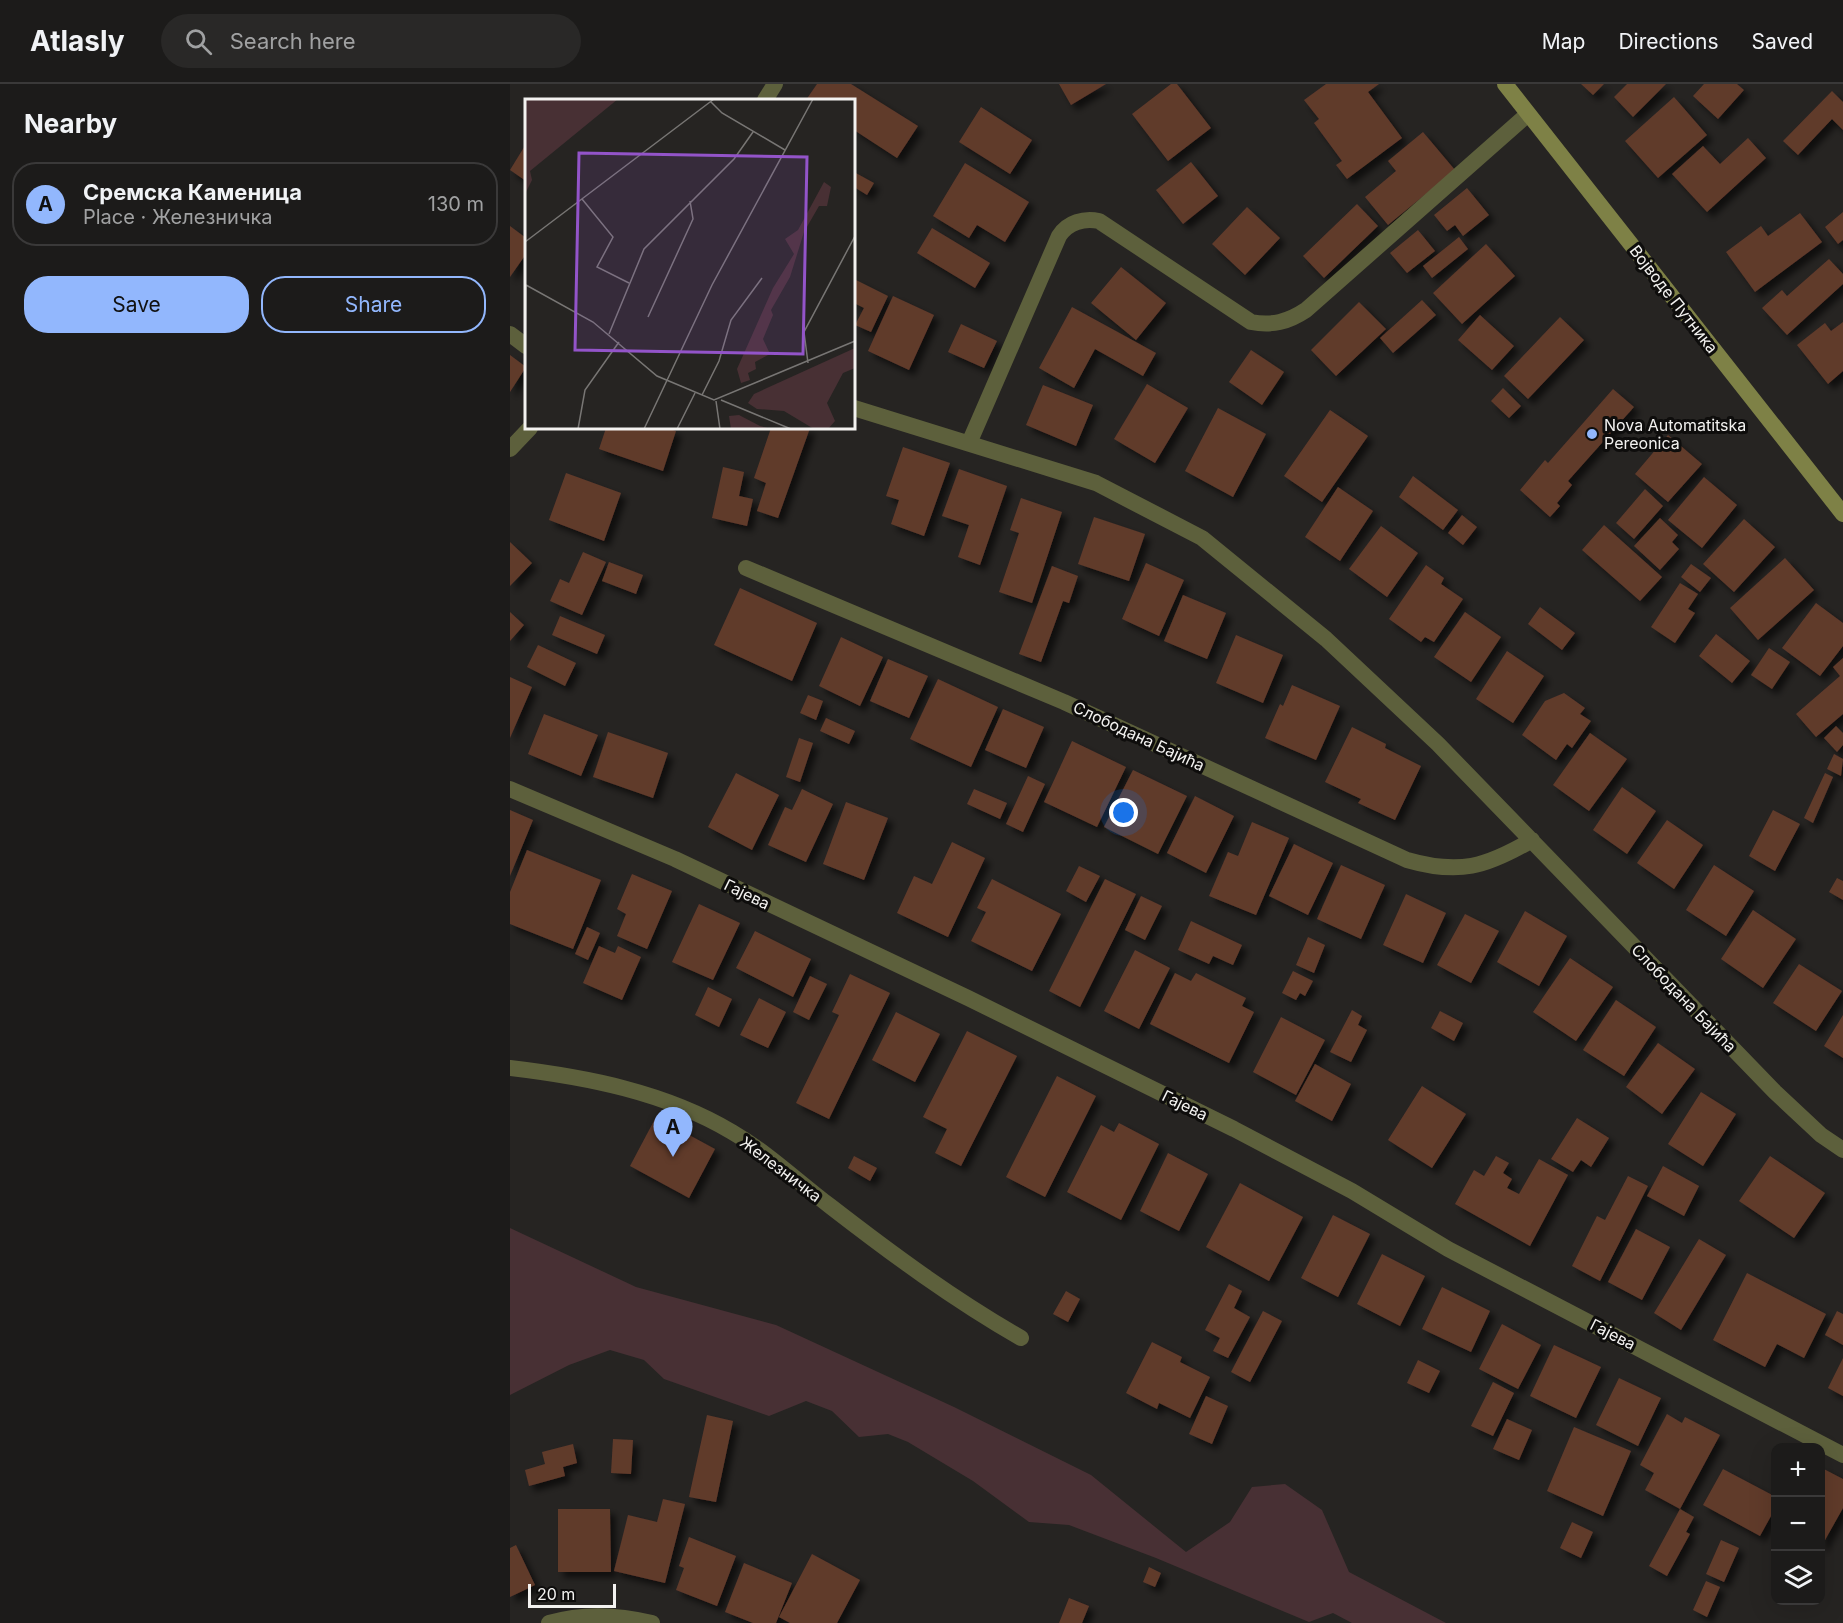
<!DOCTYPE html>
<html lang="en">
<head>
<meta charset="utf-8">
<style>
	body { margin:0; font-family:Inter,sans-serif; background:#292827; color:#f1f3f6 }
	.controls { position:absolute; right:18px; bottom:18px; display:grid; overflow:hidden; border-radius:12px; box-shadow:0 6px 24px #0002 }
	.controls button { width:54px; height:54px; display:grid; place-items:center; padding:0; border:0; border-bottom:2px solid #3a3939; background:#1c1b1a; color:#f1f3f6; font:30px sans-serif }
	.scale { position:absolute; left:18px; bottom:15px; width:88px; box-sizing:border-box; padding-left:6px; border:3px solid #f3f2f0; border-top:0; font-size:16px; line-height:21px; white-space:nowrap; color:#f3f2f0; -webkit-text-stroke:4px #0e0d0c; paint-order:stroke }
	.you { position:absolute; left:614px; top:729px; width:21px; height:21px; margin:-15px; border:4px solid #fff; border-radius:50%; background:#1a73e8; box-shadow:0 0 0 9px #1a73e833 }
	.badge { display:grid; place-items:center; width:39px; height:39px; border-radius:50%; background:#92b7fd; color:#111; font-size:20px; font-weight:700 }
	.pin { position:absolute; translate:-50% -50px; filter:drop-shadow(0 2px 3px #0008) }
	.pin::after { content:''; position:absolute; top:32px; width:21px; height:18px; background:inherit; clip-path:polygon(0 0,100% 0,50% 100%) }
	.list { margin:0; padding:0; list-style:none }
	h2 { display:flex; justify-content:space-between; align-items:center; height:78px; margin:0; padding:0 24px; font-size:26px }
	h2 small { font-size:20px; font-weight:400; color:#a0a1a2 }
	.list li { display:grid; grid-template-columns:39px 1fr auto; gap:18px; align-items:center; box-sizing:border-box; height:84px; margin:0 12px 12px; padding:0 12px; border:2px solid #3a3939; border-radius:24px }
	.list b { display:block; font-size:22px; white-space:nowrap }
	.list p { margin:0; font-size:20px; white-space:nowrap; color:#a0a1a2 }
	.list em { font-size:20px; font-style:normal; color:#a0a1a2 }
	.actions { display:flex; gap:12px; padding:18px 24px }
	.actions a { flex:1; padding:14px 0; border:2px solid #92b7fd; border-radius:24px; text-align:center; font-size:21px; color:#92b7fd }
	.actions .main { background:#92b7fd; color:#111 }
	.icon { flex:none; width:33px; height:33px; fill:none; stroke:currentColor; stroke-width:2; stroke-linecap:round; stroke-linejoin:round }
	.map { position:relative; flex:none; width:1333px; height:1539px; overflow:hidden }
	header { display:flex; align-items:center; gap:36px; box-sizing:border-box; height:84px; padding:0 30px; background:#1c1b1a; border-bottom:2px solid #3a3939 }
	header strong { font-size:28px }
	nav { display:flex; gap:33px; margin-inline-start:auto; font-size:21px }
	.search { width:420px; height:54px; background:#292827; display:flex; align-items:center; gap:15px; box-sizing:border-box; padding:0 21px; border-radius:33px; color:#a0a1a2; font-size:22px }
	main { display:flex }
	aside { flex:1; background:#1c1b1a }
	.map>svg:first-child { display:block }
	.green { fill:#483034 }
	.building { fill:#613a2b; filter:url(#shadow) }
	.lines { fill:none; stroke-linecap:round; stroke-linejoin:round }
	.minor { stroke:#5d603c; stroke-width:16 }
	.tertiary { stroke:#5d603c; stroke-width:16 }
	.secondary { stroke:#7e8146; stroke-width:16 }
	.poi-dot { fill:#92b7fd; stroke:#0e0d0c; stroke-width:2 }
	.labels { text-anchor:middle; stroke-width:6; stroke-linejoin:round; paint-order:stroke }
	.street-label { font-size:16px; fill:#f3f2f0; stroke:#0e0d0c }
	.poi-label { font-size:16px; fill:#f3f2f0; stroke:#0e0d0c; text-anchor:start }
	.inset-road { fill:none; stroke:#787674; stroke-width:1.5 }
	.view { fill:#9354c9; fill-opacity:0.15; stroke:#9354c9; stroke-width:3 }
	.inset-edge { fill:none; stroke:#f3f2f0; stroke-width:3 }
</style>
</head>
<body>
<header>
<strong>Atlasly</strong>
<div class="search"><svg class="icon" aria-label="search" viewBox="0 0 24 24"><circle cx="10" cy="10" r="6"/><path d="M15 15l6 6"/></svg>Search here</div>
<nav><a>Map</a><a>Directions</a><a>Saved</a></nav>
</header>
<main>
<aside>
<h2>Nearby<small></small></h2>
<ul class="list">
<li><span class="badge">A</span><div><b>Сремска Каменица</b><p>Place · Железничка</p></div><em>130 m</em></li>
</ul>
<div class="actions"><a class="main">Save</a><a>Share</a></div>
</aside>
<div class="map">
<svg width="1333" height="1539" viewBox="0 0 1333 1539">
	<defs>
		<filter id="shadow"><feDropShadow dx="5.5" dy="5.5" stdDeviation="3" flood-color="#0009"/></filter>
	</defs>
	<rect width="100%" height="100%" fill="#262422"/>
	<path class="green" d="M0,1144L126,1203L266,1241L444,1323L581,1391L676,1468L720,1438L742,1403L775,1400L812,1426L839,1488L936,1539H842L823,1529L799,1538L646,1474L559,1441L519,1438L463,1397L398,1358L378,1350L349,1353L322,1327L296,1317L259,1332L154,1295L134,1276L100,1266L59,1281L0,1311Z"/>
	<path class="building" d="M307,0H341L408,42L387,74L344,46V16H296Z
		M549,0H596L561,21Z
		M661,0H667L701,44L658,77L622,30Z
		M816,0H869L858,8L892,54L837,95L826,81L832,77L804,39L809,35L794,16Z
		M1071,0H1094L1083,11Z
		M1117,0H1156L1123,33L1104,13Z
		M1194,0H1227L1234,6L1208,35L1183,12Z
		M1322,7L1333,18V46L1322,35L1288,71L1273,57Z
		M1164,13L1197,51L1148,94L1115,57Z
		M471,23L522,56L500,90L449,58Z
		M913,48L945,86L878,141L855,113L886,87L878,77Z
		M1238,54L1256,74L1197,128L1162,90L1193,62L1210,80Z
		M16,60V97L0,86Z
		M681,78L708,112L673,140L646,106Z
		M455,79L519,118L495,158L467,141L459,154L423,132Z
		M344,88L364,99L357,111L344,103Z
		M957,104L979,131L953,152L945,141L937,147L924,131Z
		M847,120L868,142L814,194L793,172Z
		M737,123L770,154L735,191L702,160Z
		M1333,128V156L1328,160L1315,143Z
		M1290,129L1312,158L1245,208L1216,168L1251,142L1258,152Z
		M0,142L16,154V170L0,193Z
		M422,144L480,179L465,204L407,169Z
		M908,146L925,167L897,189L880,169Z
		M949,153L958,165L922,194L913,182Z
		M976,160L1005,192L952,240L923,209Z
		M1319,175L1333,190V200L1277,251L1252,224L1272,206L1277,212Z
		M611,183L656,219L626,256L581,219Z
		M344,195L378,212L361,248L345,241L354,224L344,219Z
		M383,212L424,231L399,286L358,267Z
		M912,216L926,231L883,269L870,254Z
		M849,218L876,245L826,292L801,266Z
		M562,223L646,269L633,292L585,265L564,304L529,284Z
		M970,231L1004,262L982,286L948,256Z
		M1050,233L1074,256L1018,315L994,292Z
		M1333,238V287L1318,300L1287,261L1315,239L1321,247Z
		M451,240L487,257L474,284L438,268Z
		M741,266L774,288L752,321L719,298Z
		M0,271L16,283L0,308Z
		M637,300L678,324L645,379L604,355Z
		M533,301L583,321L566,362L516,341Z
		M993,304L1011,322L999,334L981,317Z
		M1103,305L1124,323L1058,397L1062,401L1047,419L1050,422L1040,433L1010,406L1035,376L1038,379Z
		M708,324L756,350L723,413L675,387Z
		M820,326L858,352L812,418L774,392Z
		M96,344H157L166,347L153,387L89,365Z
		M261,344H300L268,434L247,427L256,399L244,394Z
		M1158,351L1192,380L1158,418L1125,390Z
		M393,363L440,379L414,452L381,440L389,416L376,412Z
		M213,383L234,388L229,412L243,415L237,442L202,434Z
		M449,385L497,402L470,481L448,473L459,441L432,432Z
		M56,389L111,409L94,457L39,436Z
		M903,392L948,426L933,446L889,413Z
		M1194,393L1227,421L1192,464L1158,436Z
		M828,403L863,427L830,477L795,453Z
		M1135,405L1153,422L1124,455L1106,439Z
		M511,414L552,428L522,519L489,508L509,449L500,446Z
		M952,431L967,443L953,461L938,449Z
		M584,433L635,450L619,497L568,480Z
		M1150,434L1168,451L1162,458L1169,465L1150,486L1124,462Z
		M1234,435L1265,463L1224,508L1193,480Z
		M1094,441L1152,493L1130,517L1072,466Z
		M871,442L908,469L877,513L839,485Z
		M0,458L22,479L0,502Z
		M73,468L96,478L72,531L40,517L50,495L59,499Z
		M1275,474L1304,506L1248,556L1220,524Z
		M99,478L133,491L126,510L92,497Z
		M636,479L674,496L649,552L612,535Z
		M1181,480L1201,494L1190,508L1171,493Z
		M916,481L934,494L931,500L953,515L924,558L915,553L911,558L879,535Z
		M542,482L568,492L559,519L553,517L531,578L509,570Z
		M1170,499L1188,510L1178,525L1185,529L1165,559L1141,543Z
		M230,504L307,539L282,597L204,561Z
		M673,511L716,529L697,575L654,557Z
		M1306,519L1333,539V562L1310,592L1272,564Z
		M1030,523L1065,549L1052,566L1018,540Z
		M0,528L14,541L0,557Z
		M955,528L991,553L961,598L924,573Z
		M50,532L95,551L87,570L42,551Z
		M1206,550L1240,577L1222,599L1189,572Z
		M726,551L773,571L753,619L706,599Z
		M331,553L373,573L350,622L309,602Z
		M28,561L66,579L55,602L17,583Z
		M1259,564L1280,578L1262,605L1241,591Z
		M997,567L1034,592L1003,639L966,615Z
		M1333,574V630L1306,653L1286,630L1330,592L1323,583Z
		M378,575L418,592L399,634L360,617Z
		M0,593L22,603L0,654Z
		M428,595L488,623L461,683L400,655Z
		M782,601L830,622L806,676L755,654L770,620L773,622Z
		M1054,609L1075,624L1070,630L1081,637L1062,664L1057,660L1046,676L1012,651L1035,617Z
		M298,611L313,617L306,636L290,629Z
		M493,625L534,643L516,684L475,666Z
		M34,630L88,651L71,692L18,670Z
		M316,634L345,647L339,660L310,647Z
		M1326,642L1333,649V661L1327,668L1314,654Z
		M842,643L876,660L875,664L911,682L885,736L848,719L851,715L815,698Z
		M98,648L158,669L143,714L83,693Z
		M1080,649L1117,675L1079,727L1043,701Z
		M289,654L303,659L290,698L276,693Z
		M562,657L616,683L587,743L534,718Z
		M1324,670L1333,675L1331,692L1317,685Z
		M623,686L677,712L648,770L594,743Z
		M226,689L269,711L242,766L198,743Z
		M1315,689L1323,693L1303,739L1294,734Z
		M518,692L535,700L513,748L496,740Z
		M1112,703L1146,727L1117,770L1083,746Z
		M292,705L323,720L296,778L258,761L275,723L282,726Z
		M464,705L497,719L490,735L457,720Z
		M685,712L724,732L696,789L657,769Z
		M336,718L378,734L354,796L313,780Z
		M0,726L23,736L0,792Z
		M1263,726L1290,740L1265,787L1239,772Z
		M1157,736L1193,761L1164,805L1127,779Z
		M742,738L779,754L746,831L699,812L718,768L728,772Z
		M442,758L475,774L438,853L387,829L404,792L422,800Z
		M784,760L823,779L798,831L759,812Z
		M17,766L91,796L63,865L0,840V808Z
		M831,781L875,801L851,855L807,835Z
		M1204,781L1244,807L1216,852L1176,826Z
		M569,782L590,792L576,818L556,807Z
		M122,790L162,807L137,865L107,852L116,830L107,825Z
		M1327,794L1333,797V816L1319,808Z
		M482,795L551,830L522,887L461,857L476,828L467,824Z
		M595,795L626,810L570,923L539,907Z
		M896,810L936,829L913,879L873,861Z
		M631,812L652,822L635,856L615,846Z
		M189,820L230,839L203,896L162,878Z
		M1243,826L1286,855L1253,904L1211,875Z
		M1015,827L1057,852L1029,902L987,878Z
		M955,830L989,847L961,899L927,881Z
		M681,837L732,861L723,881L703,872L699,880L668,866Z
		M77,843L90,849L78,876L65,870Z
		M245,847L301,875L283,913L226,884Z
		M798,853L815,861L804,889L786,881Z
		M89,862L105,869L108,862L131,873L112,916L73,899Z
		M625,866L660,884L629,945L594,927Z
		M1060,874L1103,903L1066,957L1023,928Z
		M1289,880L1332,907L1306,947L1263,919Z
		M783,887L803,897L795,912L790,909L786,916L772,909Z
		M665,889L681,897L686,889L736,914L732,922L744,928L719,979L640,940Z
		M340,890L380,909L319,1035L286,1019L329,931L322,928Z
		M300,892L317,900L299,936L283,928Z
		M198,903L222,915L209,943L185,931Z
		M249,914L276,928L258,964L230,951Z
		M1106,916L1146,943L1114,992L1073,966Z
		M842,926L852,932L848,941L857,946L841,978L820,968Z
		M930,927L953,939L944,957L921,944Z
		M386,928L430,950L405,998L362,976Z
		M1333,931V974L1314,962Z
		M771,933L815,956L786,1011L743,988Z
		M457,947L507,972L451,1082L425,1069L437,1045L413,1033Z
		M1148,959L1185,985L1152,1030L1116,1003Z
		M805,980L841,1000L822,1037L785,1017Z
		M547,992L586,1012L535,1113L496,1093Z
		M912,1002L956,1030L922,1084L878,1056Z
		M1191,1008L1226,1030L1193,1082L1158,1060Z
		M146,1033L205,1065L179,1114L120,1082Z
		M1067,1034L1099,1054L1081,1083L1071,1076L1063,1088L1041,1075Z
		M609,1039L649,1060L611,1136L557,1108L591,1041L604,1048Z
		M658,1069L698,1090L669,1147L630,1127Z
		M344,1072L367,1084L360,1097L338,1084Z
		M986,1072L999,1079L993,1089L1002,1095L997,1104L1009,1110L1029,1075L1058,1091L1020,1162L945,1120L964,1086L974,1092Z
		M1260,1072L1315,1109L1284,1154L1229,1117Z
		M1153,1082L1189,1102L1174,1132L1137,1112Z
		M1118,1092L1138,1102L1090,1197L1062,1182L1087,1132L1095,1136Z
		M730,1099L793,1133L759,1197L696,1163Z
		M823,1131L860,1150L828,1213L791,1194Z
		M1126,1145L1160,1163L1132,1216L1098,1198Z
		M1189,1155L1216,1171L1171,1246L1144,1229Z
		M872,1170L915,1192L890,1242L847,1220Z
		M1237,1189L1316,1230L1294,1274L1267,1260L1255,1283L1203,1256Z
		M719,1200L732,1207L724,1224L740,1233L718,1274L703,1267L710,1254L695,1246Z
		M932,1203L980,1227L961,1268L912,1245Z
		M556,1207L570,1215L558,1238L543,1230Z
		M753,1227L772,1237L740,1298L721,1288Z
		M1327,1227L1333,1230V1261L1315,1251Z
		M992,1240L1031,1261L1008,1305L969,1285Z
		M642,1258L672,1273L670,1278L700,1293L680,1334L649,1319L647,1325L616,1309Z
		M1044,1261L1091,1283L1066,1334L1020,1312Z
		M1333,1274V1312L1318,1304Z
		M908,1276L930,1287L919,1309L897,1299Z
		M1109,1294L1151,1314L1128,1362L1086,1341Z
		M983,1298L1004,1309L983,1352L961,1342Z
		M696,1312L718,1322L702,1360L679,1350Z
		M1157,1330L1172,1339L1175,1333L1210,1351L1170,1425L1135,1406L1144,1389L1130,1381Z
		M197,1331L223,1337L206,1418L179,1413Z
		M997,1335L1022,1346L1009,1376L983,1365Z
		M1064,1343L1121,1367L1093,1432L1037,1407Z
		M103,1355L123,1356L121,1390L101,1389Z
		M63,1360L67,1379L53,1383L55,1392L19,1402L15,1386L35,1380L32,1368Z
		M1310,1383L1333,1395V1424L1310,1465Z
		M1213,1385L1266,1413V1423L1250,1452L1193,1421Z
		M153,1415L175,1420L155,1499L104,1487L118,1431L147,1438Z
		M48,1425H100L101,1488H48Z
		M1170,1425L1184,1433L1176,1448L1180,1450L1157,1492L1139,1482Z
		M1062,1438L1083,1448L1071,1474L1050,1464Z
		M179,1453L226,1472L207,1522L166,1506L174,1484L169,1482Z
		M1211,1456L1229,1464L1214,1498L1196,1490Z
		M6,1461L25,1501L0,1513V1464Z
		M302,1470L350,1496L327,1539H280L269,1533Z
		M234,1479L282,1499L266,1539H243L215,1528Z
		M639,1483L651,1489L645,1503L633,1498Z
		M1196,1497L1210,1503L1197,1533L1183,1526Z
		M559,1514L579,1522L572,1539H549Z"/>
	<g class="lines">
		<path class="minor" d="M0,250L16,262
			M344,324L586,399L692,454L816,555L928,660L1265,1008L1311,1051L1333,1066
			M460,357L549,152C558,138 574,134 589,137L741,238C762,242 778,238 796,226L1018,30
			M236,484L554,618L897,776C949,791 976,783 1022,756
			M0,705L165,775L458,914L724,1045L842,1107L938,1165L1333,1371
			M0,984C76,993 155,1008 222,1048C258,1069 287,1097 320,1122C382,1170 443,1215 511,1254
			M39,1539C73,1529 109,1531 142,1539"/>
		<path class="tertiary" d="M255,16L265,0
			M0,365L20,344"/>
		<path class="secondary" d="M995,0L1333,430"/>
	</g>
	<circle class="poi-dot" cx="1082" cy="350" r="6"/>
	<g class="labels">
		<g class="street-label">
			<text transform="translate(1164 215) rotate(52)" y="6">Војводе Путника</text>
			<text transform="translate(629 652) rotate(25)" y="6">Слободана Бајића</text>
			<text transform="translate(237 810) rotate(26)" y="6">Гајева</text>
			<text transform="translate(1174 914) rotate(46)" y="6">Слободана Бајића</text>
			<text transform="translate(675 1021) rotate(26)" y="6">Гајева</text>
			<text transform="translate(271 1085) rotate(37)" y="6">Железничка</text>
			<text transform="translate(1103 1250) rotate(27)" y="6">Гајева</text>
		</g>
		<g class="poi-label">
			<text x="1094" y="347">Nova Automatitska<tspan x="1094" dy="18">Pereonica</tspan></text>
		</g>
	</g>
	<g transform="translate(15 15)">
		<rect width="330" height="330" fill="#262422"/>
		<path d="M0,0H93L5,72L7,81L0,95ZM299,83L306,88L302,107H294L279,133L265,178L246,211L248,216L238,240L245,255L230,263L231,270L223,274L225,281L216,284L212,270L248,189L269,155L260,140L273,131ZM330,249V269L318,274L302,304L310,322L303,330H289L259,312L232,310L223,304L229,295ZM214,316L235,327L246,330H206L204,317Z" fill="#483034"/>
		<path class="inset-road" d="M186,3L197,14L260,51M57,100L88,138L72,168L104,184M0,143L189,0M1,186L68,223L132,277L189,301L330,242M123,218L168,120L165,102M84,235L119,150L209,60L228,33M283,264L279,233L330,137M177,296L194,262L206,221L237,179M196,301L266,330M191,302L195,330M0,330L1,186M53,330L60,291L94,243M119,330L187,186L288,0M152,330L170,294"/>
		<path class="view" d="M54,54L282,58L278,255L50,251Z"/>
		<rect width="330" height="330" class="inset-edge"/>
	</g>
</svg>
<div class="controls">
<button>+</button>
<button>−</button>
<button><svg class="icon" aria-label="layers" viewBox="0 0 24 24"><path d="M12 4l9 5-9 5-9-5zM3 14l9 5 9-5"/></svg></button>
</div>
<div class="scale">20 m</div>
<div class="you"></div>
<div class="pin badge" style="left:163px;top:1073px">A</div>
</div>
</main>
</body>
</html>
